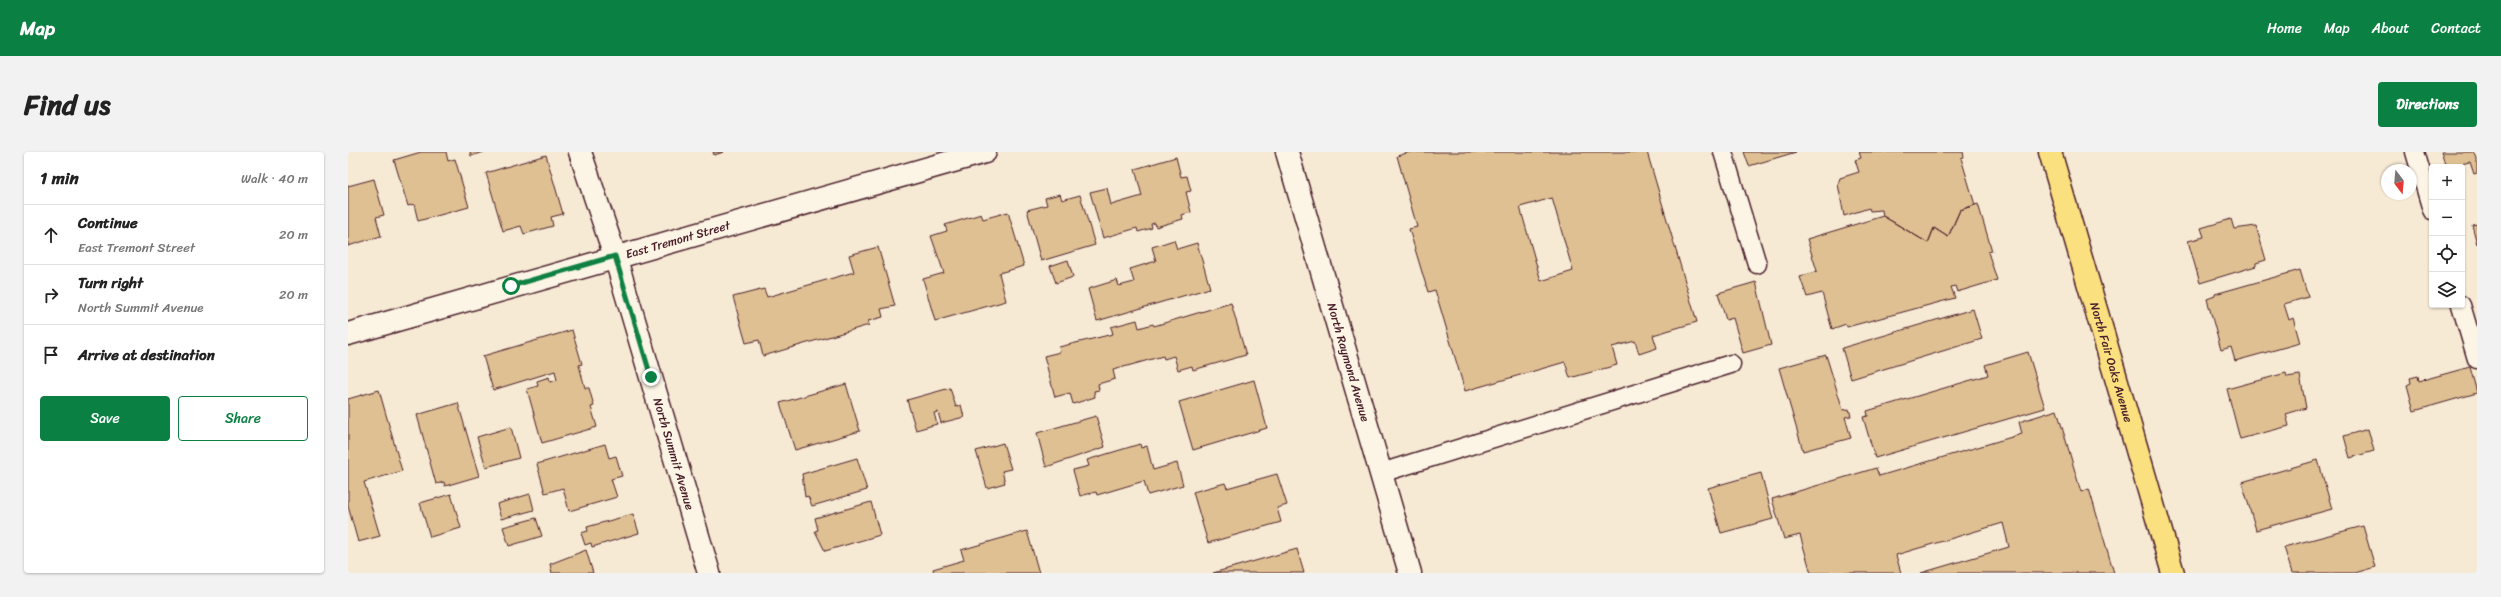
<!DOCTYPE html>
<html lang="en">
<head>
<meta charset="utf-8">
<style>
	body { margin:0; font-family:Sriracha,sans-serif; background:#f2f2f2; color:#222 }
	.controls { position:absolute; right:12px; top:12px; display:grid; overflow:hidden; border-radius:4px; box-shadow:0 1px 3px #0004 }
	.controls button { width:36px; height:36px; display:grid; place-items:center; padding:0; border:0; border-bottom:1px solid #e0e0e0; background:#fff; color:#222; font:20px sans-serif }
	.compass { position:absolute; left:2033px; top:12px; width:36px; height:36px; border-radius:50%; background:#fff; box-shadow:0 1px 3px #0004; rotate:164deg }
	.stop { position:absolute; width:12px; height:12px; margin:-9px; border:3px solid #0b8043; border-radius:50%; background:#fff }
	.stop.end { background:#0b8043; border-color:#fff; box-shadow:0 1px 4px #0008 }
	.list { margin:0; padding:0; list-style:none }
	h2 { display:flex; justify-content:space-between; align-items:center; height:52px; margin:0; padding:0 16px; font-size:17px }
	h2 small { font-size:13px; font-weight:400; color:#767676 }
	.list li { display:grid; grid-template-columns:26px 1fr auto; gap:12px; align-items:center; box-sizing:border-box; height:60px; padding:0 16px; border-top:1px solid #e0e0e0 }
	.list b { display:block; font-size:15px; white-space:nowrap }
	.list p { margin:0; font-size:13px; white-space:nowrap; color:#767676 }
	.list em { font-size:13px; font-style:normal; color:#767676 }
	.actions { display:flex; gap:8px; padding:12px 16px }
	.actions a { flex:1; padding:9px 0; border:1px solid #0b8043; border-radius:4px; text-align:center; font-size:14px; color:#0b8043 }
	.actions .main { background:#0b8043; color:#fff }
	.icon { flex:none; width:22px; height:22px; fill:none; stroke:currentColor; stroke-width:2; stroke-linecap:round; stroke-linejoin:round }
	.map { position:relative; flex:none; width:2129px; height:421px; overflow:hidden; border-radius:4px }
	header { display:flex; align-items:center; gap:24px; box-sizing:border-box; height:56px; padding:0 20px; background:#0b8043; color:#fff }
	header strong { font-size:19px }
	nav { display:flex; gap:22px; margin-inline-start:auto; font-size:14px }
	.intro { display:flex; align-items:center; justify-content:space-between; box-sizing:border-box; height:96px; padding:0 24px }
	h1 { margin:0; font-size:28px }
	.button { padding:10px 18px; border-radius:4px; background:#0b8043; color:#fff; font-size:14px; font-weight:700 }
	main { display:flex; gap:24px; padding:0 24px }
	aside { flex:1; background:#fff; border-radius:4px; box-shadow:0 1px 3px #0004 }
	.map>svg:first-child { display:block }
	.building { fill:#dfc092; stroke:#4a1f2b; fill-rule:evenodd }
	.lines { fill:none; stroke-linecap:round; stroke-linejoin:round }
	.service-casing { stroke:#4a1f2b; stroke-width:21 }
	.minor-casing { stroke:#4a1f2b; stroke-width:25 }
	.tertiary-casing { stroke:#4a1f2b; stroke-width:25 }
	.primary-casing { stroke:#4a1f2b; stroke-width:25 }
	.service { stroke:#fcf5e5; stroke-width:18 }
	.minor { stroke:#fcf5e5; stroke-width:22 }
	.tertiary { stroke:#fcf5e5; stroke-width:22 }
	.primary { stroke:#fbe080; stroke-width:22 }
	.route { stroke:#0b8043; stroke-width:5 }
	.labels { text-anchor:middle; stroke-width:3.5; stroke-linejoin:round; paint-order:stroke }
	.street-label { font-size:12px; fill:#4a1f2b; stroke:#fcf5e5 }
</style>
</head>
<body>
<header>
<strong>Map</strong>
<nav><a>Home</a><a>Map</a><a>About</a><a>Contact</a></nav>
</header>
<div class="intro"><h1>Find us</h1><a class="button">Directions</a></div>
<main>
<aside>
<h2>1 min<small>Walk · 40 m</small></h2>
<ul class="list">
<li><svg class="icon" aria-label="ahead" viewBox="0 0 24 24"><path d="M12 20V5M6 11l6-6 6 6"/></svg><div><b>Continue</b><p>East Tremont Street</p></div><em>20 m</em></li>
<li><svg class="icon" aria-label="right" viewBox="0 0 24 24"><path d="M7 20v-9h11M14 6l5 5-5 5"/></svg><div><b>Turn right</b><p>North Summit Avenue</p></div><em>20 m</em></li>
<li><svg class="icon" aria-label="arrive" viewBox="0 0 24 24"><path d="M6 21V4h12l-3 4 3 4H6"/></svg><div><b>Arrive at destination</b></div></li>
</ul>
<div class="actions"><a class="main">Save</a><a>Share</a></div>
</aside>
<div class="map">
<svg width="2129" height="421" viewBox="0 0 2129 421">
	<rect width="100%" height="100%" fill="#f6ead4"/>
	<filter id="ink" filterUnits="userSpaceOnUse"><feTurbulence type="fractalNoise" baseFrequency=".025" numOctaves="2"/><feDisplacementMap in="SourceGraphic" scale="8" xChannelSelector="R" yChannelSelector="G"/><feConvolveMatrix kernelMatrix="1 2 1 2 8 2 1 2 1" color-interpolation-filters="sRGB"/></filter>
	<g filter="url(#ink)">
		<path class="building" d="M73,0H98L100,9L107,7L121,55L70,69L66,52L60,54L46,8Z
			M122,0H136L123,4Z
			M365,0H376L366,3Z
			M1062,0H1299L1349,170L1305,183L1309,196L1291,202L1287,189L1264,195L1269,213L1222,226L1217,210L1117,239L1087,138L1080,140L1061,77L1069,75L1049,4ZM1204,46L1225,119L1193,129L1172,55Z
			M1396,0H1448L1401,14Z
			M1511,0H1615L1616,5L1613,6L1627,53L1612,58L1600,85L1586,76L1580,91L1535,64L1534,58L1522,59L1521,56L1496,64L1490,32L1492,26L1511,20L1507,8L1513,6Z
			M2093,0H2126L2129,6V21L2126,22L2122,10L2098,15Z
			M198,3L215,62L203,65L205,74L176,82L173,74L155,79L138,21Z
			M828,5L833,25L839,24L843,39L838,40L843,60L834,63L835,67L808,75L807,71L803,72L804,76L790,80L789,76L755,86L742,40L759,36L763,53L794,44L787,17Z
			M26,27L36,63L28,65L33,84L0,94V34Z
			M712,42L714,48L732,43L747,93L693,109L679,58L699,53L697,46Z
			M1630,52L1644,99L1640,100L1649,128L1609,140L1607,134L1603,135L1607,146L1499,175L1498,172L1484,177L1474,141L1459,145L1452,125L1469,119L1459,87L1535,64L1580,91L1586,76L1600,85L1612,58Z
			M660,60L676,114L651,121L658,149L587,169L575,127L596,121L583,84L599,79L597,73L633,62L635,67Z
			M1883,67L1886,77L1908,74L1918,108L1908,111V114L1852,131L1840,89L1856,85L1853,76Z
			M2129,72V92L2124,73Z
			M826,88L829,97L849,91L862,136L749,169L740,137L769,128L771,134L786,130L782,117L808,109L804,95Z
			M530,95L547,154L533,157L535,165L520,169L521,173L415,204L411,188L398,191L385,145L416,137L419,145L506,120L501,103Z
			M720,108L725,125L708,131L702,114Z
			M1952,118L1960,145L1936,152L1941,168L1945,166L1952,191L1887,209L1883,195L1873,198L1859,147L1867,144V142Z
			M1408,130L1423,193L1395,201L1385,166L1378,168L1370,141Z
			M883,151L898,203L845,218L844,214L830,218L826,204L816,207L815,204L765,218L767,227L750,232L751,238L746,239L747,245L725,252L722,241L707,245L696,204L712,200L711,195L765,182L763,175L789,168L791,176L805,172L806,174Z
			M1625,157L1634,187L1503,227L1494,196Z
			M224,178L234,212L231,213L237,236H241L246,254L243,255L249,275L194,291L179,237L190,234L189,229L201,225L202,230L209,228L207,219L145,238L135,204Z
			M1680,200L1697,256L1527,306L1515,265L1520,264L1519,259L1640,223L1637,213Z
			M1478,203L1495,258L1501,257L1503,264L1497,265L1503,286L1455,299L1431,216Z
			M2122,215L2129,241L2066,259L2059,233L2063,231L2062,226L2070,224L2071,229Z
			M1938,221L1939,225L1952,223L1958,256L1938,262L1941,274L1892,287L1879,237Z
			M906,228L919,276L845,298L831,250Z
			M498,232L512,279L447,298L432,251Z
			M602,236L608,255L613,253L616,265L593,271L590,260L586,261L589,272L568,278L559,248Z
			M31,238L54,319L16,330L32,384L10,390L0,354V247Z
			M110,251L131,324L97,334L96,330L88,332L69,263Z
			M1709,258L1733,340L1741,337L1766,421H1573L1661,395L1655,371L1548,403L1553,421H1463L1452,383L1436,387L1424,347L1528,316L1531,324L1674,282L1671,270Z
			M748,264L757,295L698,315L689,281Z
			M163,275L171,306L138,315L129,285Z
			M2020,277L2026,299L2002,306L1996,284Z
			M655,291L663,317L654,319L657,331L639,336L628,299Z
			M257,292L261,306L268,304L274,324L263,327L269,345L221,359L215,336L197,341L189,312Z
			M792,292L793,296L799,294L805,318L829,311L835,333L800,343L796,329L749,343L748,340L732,344L725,318L741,314L739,308Z
			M509,306L519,338L464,354L460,344L457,345L454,322Z
			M1970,308L1984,357L1908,378L1894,330Z
			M1413,321L1425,367L1373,381L1360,336Z
			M929,322L939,353L929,356L933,370L860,391L845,340L877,331L879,336Z
			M103,342L113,376L82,385L72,351Z
			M182,342L186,358L153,367L149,352Z
			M523,350L532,383L477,399L467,379L470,378L467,366Z
			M285,362L291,381L244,395L243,391L237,393L233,381L240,379L239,375Z
			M188,366L194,384L161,394L155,375Z
			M2015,374L2027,415L2007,421H1944L1936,395Z
			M679,379L691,421H586L585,417L616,408L613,398Z
			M949,397L956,421H865Z
			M238,398L245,421H204L202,412Z"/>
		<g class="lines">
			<defs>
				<path id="service" d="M1375,0L1409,112
					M2067,0L2084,58
					M2113,153L2129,207
					M1033,321L1383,212"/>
				<g id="minor">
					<path id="s1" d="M232,0L267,104L361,421"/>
					<path id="s2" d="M0,182L637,0"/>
				</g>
				<g id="tertiary">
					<path id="s3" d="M939,0L1062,421"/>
				</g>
				<g id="primary">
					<path id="s4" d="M1702,0L1825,421"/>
				</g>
			</defs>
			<use href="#service" class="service-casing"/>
			<use href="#minor" class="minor-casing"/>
			<use href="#tertiary" class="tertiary-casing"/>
			<use href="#primary" class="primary-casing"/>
			<use href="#service" class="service"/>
			<use href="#minor" class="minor"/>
			<use href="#tertiary" class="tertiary"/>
			<use href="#primary" class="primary"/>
		</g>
	</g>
	<g class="lines" filter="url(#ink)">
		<path class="route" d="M163,134L267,104L303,225"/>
	</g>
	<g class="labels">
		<g class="street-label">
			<text dy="4" stroke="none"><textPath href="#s2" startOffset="343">East Tremont Street</textPath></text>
			<text dy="4" stroke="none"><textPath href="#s3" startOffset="219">North Raymond Avenue</textPath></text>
			<text dy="4" stroke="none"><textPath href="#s4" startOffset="219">North Fair Oaks Avenue</textPath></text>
			<text dy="4" stroke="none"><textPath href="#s1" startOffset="316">North Summit Avenue</textPath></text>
		</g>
	</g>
</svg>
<div class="controls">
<button>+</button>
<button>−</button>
<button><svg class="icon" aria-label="locate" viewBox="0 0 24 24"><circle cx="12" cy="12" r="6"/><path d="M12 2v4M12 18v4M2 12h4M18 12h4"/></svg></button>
<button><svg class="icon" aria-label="layers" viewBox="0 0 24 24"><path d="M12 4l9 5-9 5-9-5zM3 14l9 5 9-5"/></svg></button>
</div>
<svg class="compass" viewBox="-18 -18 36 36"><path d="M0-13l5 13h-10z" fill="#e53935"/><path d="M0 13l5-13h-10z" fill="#767676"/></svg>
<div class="stop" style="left:163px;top:134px"></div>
<div class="stop end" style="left:303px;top:225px"></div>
</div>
</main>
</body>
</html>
